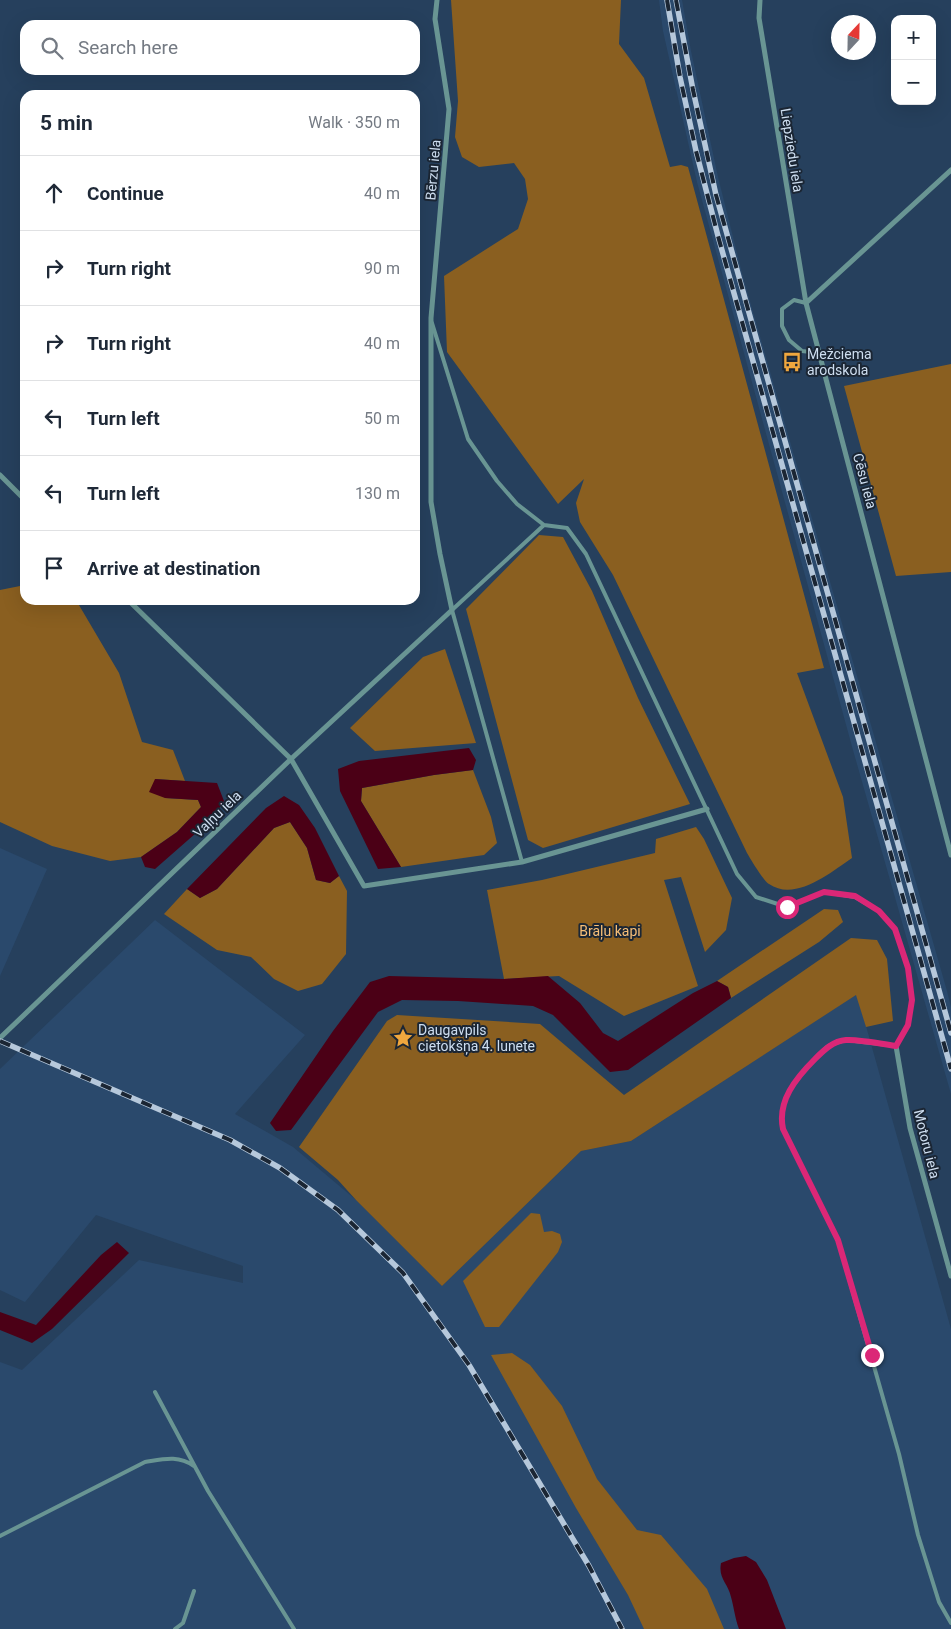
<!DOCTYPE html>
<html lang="en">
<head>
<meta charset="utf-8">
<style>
	body { margin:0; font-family:Roboto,sans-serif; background:#f2f2f3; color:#1f2937 }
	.controls { position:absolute; right:15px; top:15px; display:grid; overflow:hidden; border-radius:10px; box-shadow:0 5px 20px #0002 }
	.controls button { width:45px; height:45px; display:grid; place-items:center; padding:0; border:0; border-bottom:1px solid #e0e1e3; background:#fff; color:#1f2937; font:25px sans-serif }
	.compass { position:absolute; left:831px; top:15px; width:45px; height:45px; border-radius:50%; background:#fff; box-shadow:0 5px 20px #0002; rotate:22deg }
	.stop { position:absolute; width:15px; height:15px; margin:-11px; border:4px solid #db2777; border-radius:50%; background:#fff }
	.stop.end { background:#db2777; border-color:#fff; box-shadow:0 1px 5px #0008 }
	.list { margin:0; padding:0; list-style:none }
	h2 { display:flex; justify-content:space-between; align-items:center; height:65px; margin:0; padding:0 20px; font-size:21px }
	h2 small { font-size:16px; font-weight:400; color:#747a83 }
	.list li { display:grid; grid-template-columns:32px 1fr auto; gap:15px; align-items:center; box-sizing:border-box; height:75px; padding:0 20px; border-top:1px solid #e0e1e3 }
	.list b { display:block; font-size:19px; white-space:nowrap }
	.list em { font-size:16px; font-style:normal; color:#747a83 }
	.icon { flex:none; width:28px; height:28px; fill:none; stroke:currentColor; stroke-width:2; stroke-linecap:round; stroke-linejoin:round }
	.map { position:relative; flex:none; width:951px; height:1629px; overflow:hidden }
	.search { position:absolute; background:#fff; box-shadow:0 5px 20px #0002; left:20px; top:20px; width:400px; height:55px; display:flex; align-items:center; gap:12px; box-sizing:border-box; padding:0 18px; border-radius:15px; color:#747a83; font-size:19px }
	.panel { position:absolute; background:#fff; box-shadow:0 5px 20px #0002; left:20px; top:90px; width:400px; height:515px; border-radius:15px }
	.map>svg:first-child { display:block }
	.built { fill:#2a496c }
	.green { fill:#8a5f20 }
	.water { fill:#4b0016 }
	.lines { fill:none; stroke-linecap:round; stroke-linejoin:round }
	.service { stroke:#699593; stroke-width:4 }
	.minor { stroke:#699593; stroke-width:5 }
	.rail-casing { stroke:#b6c8db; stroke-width:5.5 }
	.rail { stroke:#1b2634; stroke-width:4; stroke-dasharray:11; stroke-linecap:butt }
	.route { stroke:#db2777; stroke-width:6 }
	.labels { text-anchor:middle; stroke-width:4; stroke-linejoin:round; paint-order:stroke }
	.street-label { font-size:14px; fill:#cedef0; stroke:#1b2634 }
	.poi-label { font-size:14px; fill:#cedef0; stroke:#1b2634; text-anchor:start }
	.park-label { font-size:14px; fill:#f7bf78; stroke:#1b2634 }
</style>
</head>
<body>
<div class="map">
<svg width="951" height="1629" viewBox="0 0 951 1629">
	<rect width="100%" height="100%" fill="#26405d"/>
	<path class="built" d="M659,0H682L691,51L718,177L743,277L947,991L951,1007V1094L853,750L697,182L663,31Z
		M0,848L47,869L0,976Z
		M155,920L305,1035L235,1114L293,1147L356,1200L442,1286L581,1151L631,1141L857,994L951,1329V1629H0V1362L22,1370L139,1260L243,1283V1266L96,1215L25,1302L0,1290V1069Z"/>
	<path class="green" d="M451,0H621L619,44L644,78L670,167L681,165L688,167L824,668L797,673L843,797L852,858C830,873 795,902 769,884C763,880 751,860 747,853L613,575L580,522L576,503L584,479L558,504L447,352L444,276L518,229L528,199L525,179L514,163L479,167L462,157L455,137L458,101Z
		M951,364V572L896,576L844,386Z
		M539,535L563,537L592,591L638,698L690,804L543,848L528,840L466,609Z
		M25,585V600H76L119,673L142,742L173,750L185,781L155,779L165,798L198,800L201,807L177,832L141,857L110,861L52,846L0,822V590Z
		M445,649L476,743L375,751L350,728L423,657Z
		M473,770L491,817L497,843L484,855L401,867L361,801L362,788L434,775Z
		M290,822L307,848L316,880L330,883L339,876L347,891L346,954L322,984L298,991L274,979L251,957L217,950L164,914L187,889L200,898L217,889L274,828Z
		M696,827L704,839L732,898L726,930L705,952L681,877L664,880L698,986L624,1016L559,976L504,979L487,890L542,880L655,853L656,839Z
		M824,909L838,910L843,922L819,942L731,998L728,987L717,981Z
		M851,938L877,940L887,959L893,1021L866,1027L856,995L631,1141L581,1151L442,1286L356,1200L338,1180L299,1147L387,1021L397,1015L540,1024L624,1095Z
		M531,1213L540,1214L544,1232L552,1231L560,1234L562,1242L558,1252L499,1327H485L463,1281Z
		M512,1353L530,1365L562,1406L597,1479L637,1530L661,1535L707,1589L724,1629H644L628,1595L576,1508L491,1355Z"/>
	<path class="water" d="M469,748L476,760L473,770L434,775L362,788L361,801L401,867L378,869L340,791L338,769L359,761Z
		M155,779L217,783L224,801L212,819L155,869L145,867L141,857L177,832L201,807L198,800L165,798L149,792Z
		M284,796L299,805L315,828L339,876L330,883L316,880L307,848L290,822L274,828L217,889L200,898L187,889L266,808Z
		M389,976L504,979L548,976L580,1003L603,1033L618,1041L693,993L717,981L728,987L731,998L628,1070L610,1072L553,1015L533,1006L458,1001L402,1000L378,1012L291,1130L276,1131L270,1123L333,1031L370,982Z
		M117,1242L129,1253L52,1329L32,1343L0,1330V1312L36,1325L101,1255Z
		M746,1556L756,1562L767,1580L786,1629H739C735,1618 734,1608 731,1597C728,1583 718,1579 721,1563L734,1558Z"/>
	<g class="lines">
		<path class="service" d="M806,303L794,300L782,309V326L789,340L802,351L819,353
			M432,323L468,439L497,481L517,504L544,525L567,528L586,554L737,874L756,897L787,907L824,892L855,897L879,911L895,929L908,968L912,1000L908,1025L896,1046L846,1040L832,1044L827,1047C805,1069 775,1095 783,1129L838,1240L899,1454L918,1535L939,1602L951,1623
			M522,862L452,610L544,525
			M155,1392L208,1491L294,1629
			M0,1536L145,1462C164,1459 178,1455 194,1466
			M175,1629L183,1623L194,1591"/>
		<path class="minor" d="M760,0L759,18L806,303L951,855
			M806,303L951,170
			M0,475L25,500
			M128,600L291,759L364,886L522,862L707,809
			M0,1038L291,759L452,610L440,554L431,502V318L449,109L435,19L437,0
			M896,1046L910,1128L951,1276"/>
		<defs>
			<path id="rail" d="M667,0L680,77L696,151L718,236L951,1069
				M676,0L693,90L716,195L951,1033
				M0,1041L230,1140L280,1168L338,1210L403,1273L469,1365L589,1566L622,1629"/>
		</defs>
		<use href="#rail" class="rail-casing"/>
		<use href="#rail" class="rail"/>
	</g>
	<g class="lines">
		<path class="route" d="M787,907L824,892L855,896L879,911L895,929L908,968L912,1000L908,1025L896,1046C883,1044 858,1039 846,1040C833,1041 824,1050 815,1059C796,1078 777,1101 783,1129L838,1240L872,1355"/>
	</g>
	<defs>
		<symbol id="bus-bare" viewBox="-9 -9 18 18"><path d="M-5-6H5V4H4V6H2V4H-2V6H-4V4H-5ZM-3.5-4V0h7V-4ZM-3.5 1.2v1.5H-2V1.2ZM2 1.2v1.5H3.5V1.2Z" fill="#efa73e" stroke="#1b2634" stroke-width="2.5" paint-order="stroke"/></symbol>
		<symbol id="sight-bare" viewBox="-9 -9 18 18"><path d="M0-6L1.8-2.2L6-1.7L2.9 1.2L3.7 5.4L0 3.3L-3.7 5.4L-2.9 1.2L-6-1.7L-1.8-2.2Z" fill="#efa73e" stroke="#1b2634" stroke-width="2.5" paint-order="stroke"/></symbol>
	</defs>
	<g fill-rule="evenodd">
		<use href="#bus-bare" x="778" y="348" width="28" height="28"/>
		<use href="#sight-bare" x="389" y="1024" width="28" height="28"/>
	</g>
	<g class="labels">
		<g class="street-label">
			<text transform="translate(792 150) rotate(81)" y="5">Liepziedu iela</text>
			<text transform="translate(433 170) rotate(-85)" y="5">Bērzu iela</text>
			<text transform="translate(865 481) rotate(75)" y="5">Cēsu iela</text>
			<text transform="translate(217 814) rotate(-44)" y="5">Vaļņu iela</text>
			<text transform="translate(927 1144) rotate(76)" y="5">Motoru iela</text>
		</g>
		<g class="poi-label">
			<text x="807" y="359">Mežciema<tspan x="807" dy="16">arodskola</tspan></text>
			<text x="418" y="1035">Daugavpils<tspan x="418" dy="16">cietokšņa 4. lunete</tspan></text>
		</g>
		<g class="park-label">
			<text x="610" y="936">Brāļu kapi</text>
		</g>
	</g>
</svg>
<div class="controls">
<button>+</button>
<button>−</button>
</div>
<svg class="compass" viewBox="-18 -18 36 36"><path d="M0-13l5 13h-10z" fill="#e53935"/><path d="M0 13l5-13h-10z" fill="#747a83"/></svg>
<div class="stop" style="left:787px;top:907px"></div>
<div class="stop end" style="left:872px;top:1355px"></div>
<div class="search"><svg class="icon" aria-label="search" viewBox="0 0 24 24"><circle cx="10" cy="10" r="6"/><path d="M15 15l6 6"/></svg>Search here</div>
<section class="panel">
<h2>5 min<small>Walk · 350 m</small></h2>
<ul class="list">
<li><svg class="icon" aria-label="ahead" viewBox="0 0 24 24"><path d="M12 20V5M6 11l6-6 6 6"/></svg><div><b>Continue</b></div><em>40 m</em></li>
<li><svg class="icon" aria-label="right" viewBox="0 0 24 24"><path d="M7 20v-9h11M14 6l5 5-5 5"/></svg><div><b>Turn right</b></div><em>90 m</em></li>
<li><svg class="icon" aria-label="right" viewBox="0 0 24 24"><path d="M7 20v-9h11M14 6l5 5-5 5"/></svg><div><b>Turn right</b></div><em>40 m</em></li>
<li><svg class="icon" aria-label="left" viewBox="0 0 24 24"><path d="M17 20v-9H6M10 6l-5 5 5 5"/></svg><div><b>Turn left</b></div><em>50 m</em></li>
<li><svg class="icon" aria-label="left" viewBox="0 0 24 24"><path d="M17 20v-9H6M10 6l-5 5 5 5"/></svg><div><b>Turn left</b></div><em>130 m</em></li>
<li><svg class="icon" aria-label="arrive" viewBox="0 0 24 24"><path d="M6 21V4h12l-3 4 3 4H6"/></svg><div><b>Arrive at destination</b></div></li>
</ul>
</section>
</div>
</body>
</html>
